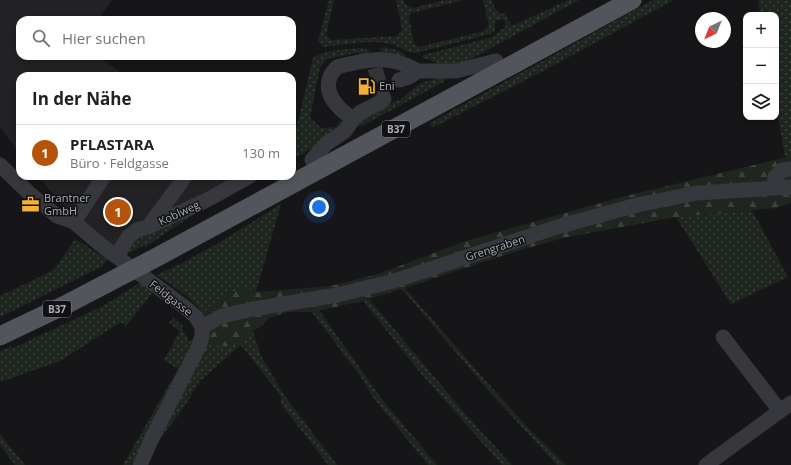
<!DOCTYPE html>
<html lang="de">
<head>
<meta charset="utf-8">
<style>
	body { margin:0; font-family:"Open Sans",sans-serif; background:#f2f2f2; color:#202124 }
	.controls { position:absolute; right:12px; top:12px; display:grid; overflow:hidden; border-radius:8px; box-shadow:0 2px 6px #0003 }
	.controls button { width:36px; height:36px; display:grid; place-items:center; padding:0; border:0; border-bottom:1px solid #e0e0e0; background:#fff; color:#202124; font:20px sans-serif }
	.compass { position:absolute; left:695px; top:12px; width:36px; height:36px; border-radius:50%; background:#fff; box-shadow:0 2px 6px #0003; rotate:223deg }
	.you { position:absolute; left:319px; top:207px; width:14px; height:14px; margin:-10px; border:3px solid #fff; border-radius:50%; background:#1a73e8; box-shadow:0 0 0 6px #1a73e833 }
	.badge { display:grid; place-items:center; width:26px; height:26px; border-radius:50%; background:#b45309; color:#fff; font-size:13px; font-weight:700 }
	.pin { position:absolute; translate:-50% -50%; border:2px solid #fff; box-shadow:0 1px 4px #0006 }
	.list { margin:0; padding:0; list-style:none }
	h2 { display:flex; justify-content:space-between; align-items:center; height:52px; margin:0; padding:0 16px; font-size:17px }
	h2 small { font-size:13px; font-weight:400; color:#757577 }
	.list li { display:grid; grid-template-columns:26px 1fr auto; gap:12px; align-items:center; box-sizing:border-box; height:56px; padding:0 16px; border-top:1px solid #e0e0e0 }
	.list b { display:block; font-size:15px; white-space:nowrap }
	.list p { margin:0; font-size:13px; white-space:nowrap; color:#757577 }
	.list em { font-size:13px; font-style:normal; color:#757577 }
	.icon { flex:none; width:22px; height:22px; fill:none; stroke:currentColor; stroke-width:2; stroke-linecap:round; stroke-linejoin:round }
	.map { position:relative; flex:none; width:791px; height:465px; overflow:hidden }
	.search { position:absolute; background:#fff; box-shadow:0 2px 6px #0003; left:16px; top:16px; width:280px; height:44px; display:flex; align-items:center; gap:10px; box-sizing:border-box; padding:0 14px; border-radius:12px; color:#757577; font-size:15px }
	.panel { position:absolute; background:#fff; box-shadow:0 2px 6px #0003; left:16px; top:72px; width:280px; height:108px; border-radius:12px }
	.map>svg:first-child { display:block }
	.built { fill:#222225 }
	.grass { fill:url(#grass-dots) }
	.forest { fill:url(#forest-firs) }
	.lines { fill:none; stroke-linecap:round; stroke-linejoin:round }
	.minor-tunnel { stroke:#333438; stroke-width:15; stroke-dasharray:15 8; stroke-linecap:butt }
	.minor { stroke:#37383d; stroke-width:15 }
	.major { stroke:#53555c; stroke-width:19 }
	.labels { text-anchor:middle; stroke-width:3; stroke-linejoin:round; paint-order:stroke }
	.shield { fill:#111113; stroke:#7b7e86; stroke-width:1 }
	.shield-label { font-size:10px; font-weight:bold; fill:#a8adb8 }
	.poi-label { font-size:11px; fill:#a8adb8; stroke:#111113; text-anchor:start }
	.street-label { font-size:11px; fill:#a8adb8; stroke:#111113 }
</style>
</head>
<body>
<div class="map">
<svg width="791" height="465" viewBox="0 0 791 465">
	<defs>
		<pattern id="grass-dots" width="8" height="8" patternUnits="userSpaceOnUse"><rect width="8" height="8" fill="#1e261f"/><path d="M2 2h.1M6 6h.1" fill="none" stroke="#3c433d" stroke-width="1.8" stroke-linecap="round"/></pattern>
		<pattern id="forest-firs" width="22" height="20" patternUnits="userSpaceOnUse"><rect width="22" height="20" fill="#1e261f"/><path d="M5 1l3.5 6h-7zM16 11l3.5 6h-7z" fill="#3c433d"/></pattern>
	</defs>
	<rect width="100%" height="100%" fill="#161618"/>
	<path class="built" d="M0,0H112L98,20H20V56H98L126,76H20V155L0,126Z
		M38,176H244L114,247L64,207Z"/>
	<path class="grass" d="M329,0H334L326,35L331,40L397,36L402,29L396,0H403L407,6L413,8L445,0H464L411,13L409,17L414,44L419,47L485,31L489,26L483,0H492L495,9L501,14L504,13L512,26L568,0H579L460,65H443L424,58L422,57L423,55L493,37L506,26C506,23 505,21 502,19L495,21V30L490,34L416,53C405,53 397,44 386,43C366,40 343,45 323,47L318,41Z
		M653,0H674L541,72L432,128L430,123Z
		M758,0H791V156L785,157L776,105V15H760Z
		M382,47C391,48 402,50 407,57L381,52L380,49Z
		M366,48L370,51L367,54L360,56L359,52L327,59L320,67L310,118L321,128L337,127L340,120L344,123L326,140L292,160V157L295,152L292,146L313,58C324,49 351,49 366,48Z
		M443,77L445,78V81L362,126H358L359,121L385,105L400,100L418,85L424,82Z
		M257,176H263L190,217L145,247L144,245L127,254L132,238Z
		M281,204L256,292L244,288L223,295L202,314C192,296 172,286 156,275L180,264L217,244Z
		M752,210L788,277L731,304L676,217Z
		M75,239C86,245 95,253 106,257L108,259L103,266L0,317V296L54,270Z
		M141,282L154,291L126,326L121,322L60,361L0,382V351L11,346L13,348L103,306Z
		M405,288L478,372L527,427L566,465H557L487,389L402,289Z
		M369,299L467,416L512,465H502L417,369L363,301Z
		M319,310L381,398L437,465H428L372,396L363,380L312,312Z
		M173,318L183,326L182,328L189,342L195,336L194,346L131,465H123L178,369L164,360L180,331L169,323Z
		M253,331L261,356L284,395L337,465H328L281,404V396L241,345L200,381L180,413L156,444L207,337Z
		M0,434L25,465H15L0,445Z"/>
	<path class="forest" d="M791,156V203L776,208L676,217L563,238L514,252L405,288L363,301L312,312H287L269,318L263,325L253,331L249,338L242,342L228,346H216L207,337L202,314L223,295L244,288L256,292L331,286L378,274L466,241L618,198Z"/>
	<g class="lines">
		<path class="minor-tunnel" d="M375,68L384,99"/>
		<path class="minor" d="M399,80L409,77L418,71H456L496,61
			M353,119C340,110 323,95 330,77C331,73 335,70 337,67C370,59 388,54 418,71
			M312,160L326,144L345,131L353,119L361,112L381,102L384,99
			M0,165L29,193L51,211L57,216L74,222L101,245L186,308L196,317L202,327V336L199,346L152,438L140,465
			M774,188L775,177L783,170L791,169
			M74,222L104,176
			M149,226C160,209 174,194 185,176
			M118,257L122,247L129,236L137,230L148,227L207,200L250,176
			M202,327L222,316L253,309L337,295L394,281L557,227L637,205L697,193L791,187
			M723,337L780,411
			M706,465L791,403"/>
		<path class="major" d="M0,336L67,304L159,256L632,0"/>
	</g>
	<defs>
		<symbol id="fuel-bare" viewBox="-9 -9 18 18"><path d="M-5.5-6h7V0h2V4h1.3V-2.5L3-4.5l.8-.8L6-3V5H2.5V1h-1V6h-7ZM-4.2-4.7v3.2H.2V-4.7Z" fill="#f2b134" stroke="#111113" stroke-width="2.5" paint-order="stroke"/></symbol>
		<symbol id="office-bare" viewBox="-9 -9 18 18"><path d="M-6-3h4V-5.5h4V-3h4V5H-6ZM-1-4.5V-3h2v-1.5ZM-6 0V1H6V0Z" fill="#f2b134" stroke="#111113" stroke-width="2.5" paint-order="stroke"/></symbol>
	</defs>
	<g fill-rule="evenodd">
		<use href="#fuel-bare" x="354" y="74" width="25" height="25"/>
		<use href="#office-bare" x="18" y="192" width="25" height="25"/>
	</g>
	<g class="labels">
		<g class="shield">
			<rect x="382" y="121" width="28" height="16" rx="3"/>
			<rect x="43" y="301" width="28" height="16" rx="3"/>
		</g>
		<g class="shield-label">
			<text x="396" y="133">B37</text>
			<text x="57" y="313">B37</text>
		</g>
		<g class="poi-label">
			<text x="379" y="90">Eni</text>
			<text x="44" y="202">Brantner<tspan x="44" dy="13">GmbH</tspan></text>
		</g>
		<g class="street-label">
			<text transform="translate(179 213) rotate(-25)" y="4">Koblweg</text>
			<text transform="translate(495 248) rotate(-18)" y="4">Grengraben</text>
			<text transform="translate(171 298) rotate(38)" y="4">Feldgasse</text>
		</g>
	</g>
</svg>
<div class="controls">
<button>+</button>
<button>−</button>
<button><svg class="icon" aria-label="layers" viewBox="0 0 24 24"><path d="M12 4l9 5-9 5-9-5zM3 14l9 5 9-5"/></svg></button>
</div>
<svg class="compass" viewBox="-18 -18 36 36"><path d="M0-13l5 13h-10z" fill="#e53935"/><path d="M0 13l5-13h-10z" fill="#757577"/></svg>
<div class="you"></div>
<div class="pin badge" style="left:118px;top:212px">1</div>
<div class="search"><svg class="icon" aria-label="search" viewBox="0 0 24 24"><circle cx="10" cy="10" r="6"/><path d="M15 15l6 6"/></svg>Hier suchen</div>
<section class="panel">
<h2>In der Nähe<small></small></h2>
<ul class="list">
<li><span class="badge">1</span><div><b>PFLASTARA</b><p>Büro · Feldgasse</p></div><em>130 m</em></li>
</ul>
</section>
</div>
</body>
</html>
